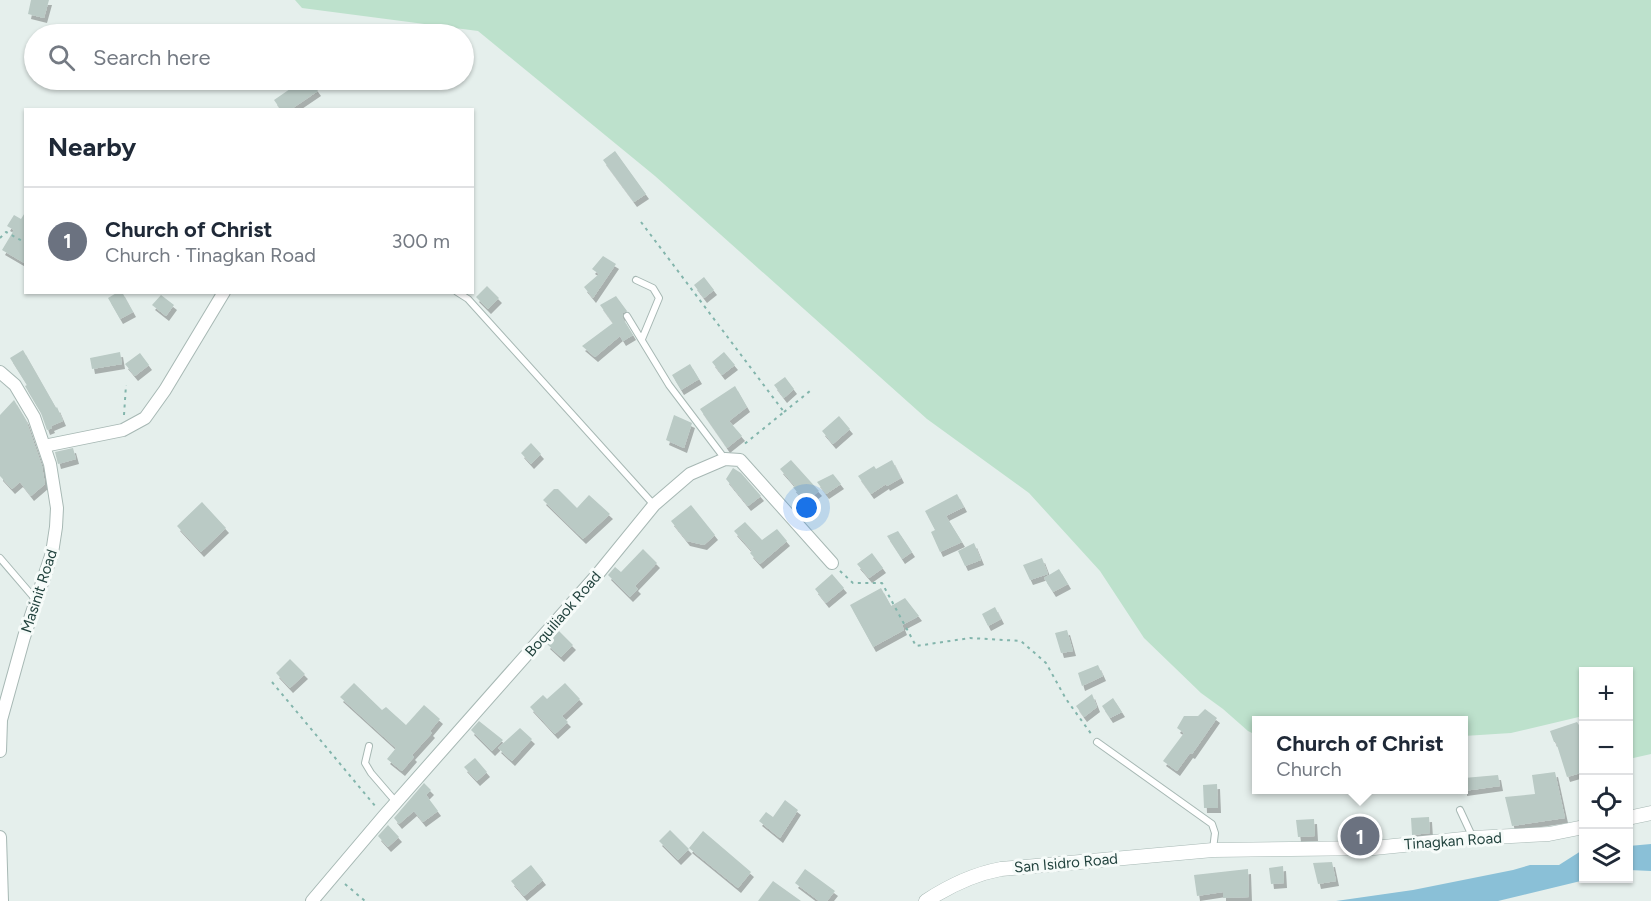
<!DOCTYPE html>
<html lang="en">
<head>
<meta charset="utf-8">
<style>
	body { margin:0; font-family:Figtree,sans-serif; background:#f2f2f3; color:#1f2937 }
	.controls { position:absolute; right:18px; bottom:18px; display:grid; overflow:hidden; border-radius:0px; box-shadow:0 2px 4px #0004 }
	.controls button { width:54px; height:54px; display:grid; place-items:center; padding:0; border:0; border-bottom:2px solid #e0e1e3; background:#fff; color:#1f2937; font:30px sans-serif }
	.you { position:absolute; left:807px; top:508px; width:21px; height:21px; margin:-15px; border:4px solid #fff; border-radius:50%; background:#1a73e8; box-shadow:0 0 0 9px #1a73e833 }
	.badge { display:grid; place-items:center; width:39px; height:39px; border-radius:50%; background:#825a46; color:#fff; font-size:20px; font-weight:700 }
	.pin { position:absolute; translate:-50% -50%; border:3px solid #fff; box-shadow:0 2px 6px #0006 }
	.popup { position:absolute; left:1252px; top:716px; width:216px; height:78px; box-sizing:border-box; display:grid; place-content:center; border-radius:0px; background:#fff; filter:drop-shadow(0 2px 4px #0005); font-size:20px; white-space:nowrap; color:#747a83 }
	.popup b { font-size:22px; color:#1f2937 }
	.popup::after { content:''; position:absolute; left:50%; top:100%; margin-left:-12px; border:12px solid transparent; border-top-color:#fff }
	.list { margin:0; padding:0; list-style:none }
	h2 { display:flex; justify-content:space-between; align-items:center; height:78px; margin:0; padding:0 24px; font-size:26px }
	h2 small { font-size:20px; font-weight:400; color:#747a83 }
	.list li { display:grid; grid-template-columns:39px 1fr auto; gap:18px; align-items:center; box-sizing:border-box; height:108px; padding:0 24px; border-top:2px solid #e0e1e3 }
	.list b { display:block; font-size:22px; white-space:nowrap }
	.list p { margin:0; font-size:20px; white-space:nowrap; color:#747a83 }
	.list em { font-size:20px; font-style:normal; color:#747a83 }
	.icon { flex:none; width:33px; height:33px; fill:none; stroke:currentColor; stroke-width:2; stroke-linecap:round; stroke-linejoin:round }
	.map { position:relative; flex:none; width:1651px; height:901px; overflow:hidden }
	.search { position:absolute; background:#fff; box-shadow:0 2px 4px #0004; left:24px; top:24px; width:450px; height:66px; display:flex; align-items:center; gap:15px; box-sizing:border-box; padding:0 21px; border-radius:33px; color:#747a83; font-size:22px }
	.panel { position:absolute; background:#fff; box-shadow:0 2px 4px #0004; left:24px; top:108px; width:450px; height:186px; border-radius:0px }
	.map>svg:first-child { display:block }
	.green { fill:#bde1cc }
	.water { fill:#8ac0d7 }
	.building { fill:#bacac5; filter:url(#shadow) }
	.lines { fill:none; stroke-linecap:round; stroke-linejoin:round }
	.service-casing { stroke:#a7b8b4; stroke-width:8 }
	.minor-casing { stroke:#a7b8b4; stroke-width:14 }
	.tertiary-casing { stroke:#a7b8b4; stroke-width:15 }
	.path { stroke:#83b5ac; stroke-width:2; stroke-dasharray:3 4.5; stroke-linecap:butt }
	.service { stroke:#fff; stroke-width:6 }
	.minor { stroke:#fff; stroke-width:12 }
	.tertiary { stroke:#fff; stroke-width:14 }
	.labels { text-anchor:middle; stroke-width:6; stroke-linejoin:round; paint-order:stroke }
	.street-label { font-size:15px; fill:#22433e; stroke:#f6fbf9 }
</style>
</head>
<body>
<div class="map">
<svg width="1651" height="901" viewBox="0 0 1651 901">
	<defs>
		<filter id="shadow"><feDropShadow dx="3" dy="5" stdDeviation="0" flood-color="#0004"/></filter>
	</defs>
	<rect width="100%" height="100%" fill="#e5efec"/>
	<path class="green" d="M295,0H1651V754L1629,759L1628,672H1584L1583,716L1511,733L1464,736V720H1256V735L1248,731L1223,709L1201,693L1144,638L1100,571L1029,493L927,419L655,176L478,31L302,8Z"/>
	<path class="water" d="M1651,844V871L1629,870V846Z
		M1581,851H1583L1584,878L1589,879L1498,901H1336L1413,890L1513,870L1530,865H1559Z"/>
	<path class="building" d="M31,0H49L44,18L28,14Z
		M303,80H310L318,91L290,110H281L274,100Z
		M615,151L646,194L634,202L603,160Z
		M26,211V264L2,250L14,230L7,226L14,215L21,219Z
		M603,256L616,264L593,298L584,287L599,274L592,269Z
		M704,277L714,290L704,298L694,285Z
		M487,286L499,298L488,309L476,297Z
		M118,292H122L133,312L120,319L108,298Z
		M161,295L174,305L166,316L152,305Z
		M616,296L627,311L623,313L622,317L633,335L623,341L620,336L595,357L582,346L613,323L600,305Z
		M23,350L56,408L57,407L63,421L51,426L52,428L47,430L41,413L25,386L27,385L10,358Z
		M120,352L122,364L92,369L90,358Z
		M724,352L735,365L722,375L712,362Z
		M140,353L149,365L135,376L125,364Z
		M690,364L699,379L681,390L672,375Z
		M785,377L794,389L784,398L774,385Z
		M735,386L747,407L729,421L742,436L727,448L700,409Z
		M14,400L26,420L42,466L45,484L31,496L20,482L12,489L0,476V415Z
		M674,415L692,423L684,448L666,440Z
		M839,416L850,429L833,444L822,431Z
		M531,443L541,454L531,464L521,453Z
		M73,448L76,459L58,464L55,452Z
		M791,460L819,491L805,502L793,487L795,486L780,469Z
		M892,460L901,478L887,486L886,484L871,494L858,476L874,466L876,469Z
		M733,468L741,473L761,496L748,506L726,479Z
		M833,474L841,484L826,494L817,482Z
		M554,489H558L577,508L589,495L610,514L583,539L543,500Z
		M957,494L964,507L946,516L962,542L940,552L931,532L935,530L925,511Z
		M202,502L226,528L201,552L177,526Z
		M691,505L715,535L704,545L687,541L671,521Z
		M745,522L762,540L777,529L787,541L760,564L750,553L752,551L734,531Z
		M898,531L912,552L902,559L887,536Z
		M974,543L981,560L965,566L958,551Z
		M643,549L657,563L635,586L638,589L630,597L608,575L615,567L621,572Z
		M872,553L883,568L869,578L857,564Z
		M1042,558L1048,574L1030,580L1023,565Z
		M1059,569L1068,584L1053,592L1044,578Z
		M832,574L844,588L826,603L815,589Z
		M881,588L891,606L905,598L919,616L902,625L904,630L873,647L850,605Z
		M995,607L1001,619L988,626L982,614Z
		M1067,630L1073,651L1061,653L1055,633Z
		M559,631L573,645L561,657L547,644Z
		M290,659L305,674L290,688L276,673Z
		M1098,665L1103,676L1082,686L1078,673Z
		M354,683L382,710L386,707L406,725L424,705L440,719L430,731L432,733L412,755L414,757L402,771L387,759L396,748L340,697Z
		M565,683L580,699L562,716L568,722L555,734L530,707L543,695L547,699Z
		M1092,694L1097,707L1084,717L1076,706Z
		M1113,698L1122,712L1110,718L1102,706Z
		M1205,709L1217,718L1192,754L1190,753L1177,771L1163,761L1184,733L1177,728L1184,716H1198Z
		M479,721L503,740L492,751L471,730Z
		M1577,722L1584,733V772L1567,777L1556,742H1554L1550,731Z
		M520,728L532,739L512,761L498,748Z
		M475,758L487,772L477,781L464,767Z
		M1555,772L1565,818L1512,826L1505,797L1535,794L1532,775Z
		M1498,775L1500,786L1464,791V778Z
		M424,783L431,790L426,795L438,811L423,822L414,811L399,824L394,818Z
		M1217,784L1218,808H1204L1203,785Z
		M785,800L798,810L780,838L759,821L766,812L773,817Z
		M1429,817L1430,833L1412,835L1411,818Z
		M1314,819L1315,836L1298,837L1296,820Z
		M388,825L399,837L388,847L378,836Z
		M1367,826L1368,838L1345,839L1344,827Z
		M670,830L689,849L678,860L659,841Z
		M703,831L751,872L738,888L689,848Z
		M1332,862L1336,881L1318,884L1313,863Z
		M531,865L543,880L524,896L511,881Z
		M1283,866L1284,883L1271,884L1269,868Z
		M805,869L835,891L827,901H819L795,883Z
		M1248,869L1249,897L1223,898V892L1197,896L1194,875Z
		M773,881L801,901H758Z"/>
	<g class="lines">
		<defs>
			<path id="service" d="M636,280L653,288L659,298L642,339
				M457,292L468,299L654,505
				M627,316L669,385L725,459
				M0,558L36,600
				M1097,742L1212,824L1215,833L1213,849
				M369,746L365,763L371,773L396,802
				M1460,810L1473,838"/>
			<path id="minor" d="M0,372L15,385L34,417L50,464L57,508L56,527L52,553L24,637L1,720L0,751
				M44,446L123,430L145,418L165,390L224,292
				M0,837L2,901
				M312,901L384,816L597,575L654,505L690,474L725,459L740,460L832,563"/>
			<path id="tertiary" d="M1628,818L1651,813
				M926,901C949,886 974,874 1001,869L1213,850L1374,848L1473,838L1549,834L1584,827"/>
		</defs>
		<use href="#service" class="service-casing"/>
		<use href="#minor" class="minor-casing"/>
		<use href="#tertiary" class="tertiary-casing"/>
		<path class="path" d="M641,222L784,412L742,446
			M0,238L6,232L26,243
			M784,412L810,391
			M124,415L126,385
			M840,571L853,583H882L916,646L970,638L1021,641L1046,663L1066,699L1092,735
			M272,682L376,807
			M345,884L365,901"/>
		<use href="#service" class="service"/>
		<use href="#minor" class="minor"/>
		<use href="#tertiary" class="tertiary"/>
	</g>
	<g class="labels">
		<g class="street-label">
			<text transform="translate(39 591) rotate(-72)" y="5">Masinit Road</text>
			<text transform="translate(563 614) rotate(-49)" y="5">Boquiliaok Road</text>
			<text transform="translate(1453 841) rotate(-4)" y="5">Tinagkan Road</text>
			<text transform="translate(1066 863) rotate(-5)" y="5">San Isidro Road</text>
		</g>
	</g>
</svg>
<div class="controls">
<button>+</button>
<button>−</button>
<button><svg class="icon" aria-label="locate" viewBox="0 0 24 24"><circle cx="12" cy="12" r="6"/><path d="M12 2v4M12 18v4M2 12h4M18 12h4"/></svg></button>
<button><svg class="icon" aria-label="layers" viewBox="0 0 24 24"><path d="M12 4l9 5-9 5-9-5zM3 14l9 5 9-5"/></svg></button>
</div>
<div class="you"></div>
<div class="pin badge" style="left:1360px;top:836px;background:#6b7280">1</div>
<div class="popup"><b>Church of Christ</b>Church</div>
<div class="search"><svg class="icon" aria-label="search" viewBox="0 0 24 24"><circle cx="10" cy="10" r="6"/><path d="M15 15l6 6"/></svg>Search here</div>
<section class="panel">
<h2>Nearby<small></small></h2>
<ul class="list">
<li><span class="badge" style="background:#6b7280">1</span><div><b>Church of Christ</b><p>Church · Tinagkan Road</p></div><em>300 m</em></li>
</ul>
</section>
</div>
</body>
</html>
